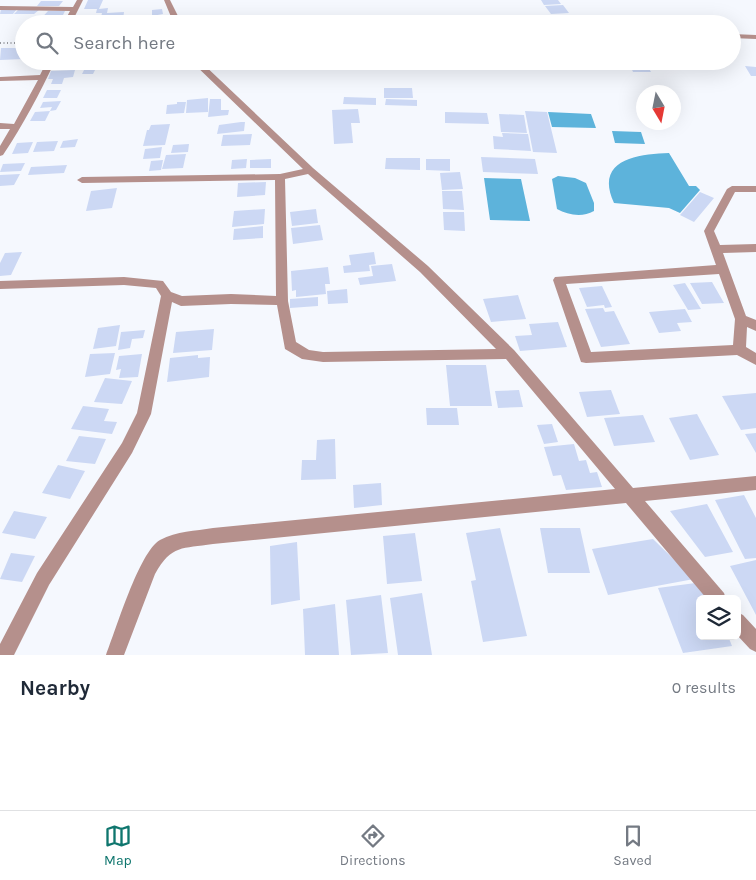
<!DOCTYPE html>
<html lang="en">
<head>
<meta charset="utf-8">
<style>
	body { margin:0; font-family:Karla,sans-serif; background:#f6f6f7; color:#1f2937 }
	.controls { position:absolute; right:15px; bottom:15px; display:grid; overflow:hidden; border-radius:8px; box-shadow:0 5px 20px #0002 }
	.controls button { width:45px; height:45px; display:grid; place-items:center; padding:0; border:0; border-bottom:1px solid #e0e1e3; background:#fff; color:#1f2937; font:25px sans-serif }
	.compass { position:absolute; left:636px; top:85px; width:45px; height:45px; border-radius:50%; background:#fff; box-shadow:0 5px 20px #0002; rotate:170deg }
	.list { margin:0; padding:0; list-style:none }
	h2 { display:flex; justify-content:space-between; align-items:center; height:65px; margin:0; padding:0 20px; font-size:21px }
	h2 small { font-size:16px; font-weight:400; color:#747a83 }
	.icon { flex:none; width:28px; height:28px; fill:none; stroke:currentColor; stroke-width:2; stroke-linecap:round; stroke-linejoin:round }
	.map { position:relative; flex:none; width:756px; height:655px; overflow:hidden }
	.search { position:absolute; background:#fff; box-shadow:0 5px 20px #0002; left:15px; right:15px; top:15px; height:55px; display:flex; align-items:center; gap:12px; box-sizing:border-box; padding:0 18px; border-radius:28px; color:#747a83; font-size:19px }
	.sheet { height:155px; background:#fff }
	nav { display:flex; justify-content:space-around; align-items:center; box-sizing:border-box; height:70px; border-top:1px solid #e0e1e3; background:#fff; font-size:14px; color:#747a83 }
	nav a { display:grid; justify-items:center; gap:2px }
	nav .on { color:#0f766e }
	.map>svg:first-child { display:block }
	.water { fill:#5db3db }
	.building { fill:#ccd8f4 }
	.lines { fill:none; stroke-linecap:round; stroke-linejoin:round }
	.path { stroke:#989aa0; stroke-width:2; stroke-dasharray:1 2.5; stroke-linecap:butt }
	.street { fill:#b5908c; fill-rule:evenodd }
</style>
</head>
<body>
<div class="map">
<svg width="756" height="655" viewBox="0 0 756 655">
	<rect width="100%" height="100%" fill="#f5f8fe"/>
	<path class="water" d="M548,112L591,114L596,128L552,127Z
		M612,131L641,132L645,144L615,143Z
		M669,153L689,186H696L700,190L680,213L669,208L614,203C594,160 637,154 669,153Z
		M558,176L575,178L586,183L594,203V211C582,218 568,215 557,209L552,179Z
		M484,178L521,179L530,221L490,220Z"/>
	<path class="building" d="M88,0H103L99,9L108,8L107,13L124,12L123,20L100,21L102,13H96L97,9H84Z
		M541,0H558L561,4L544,5Z
		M41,1H63L59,6H37Z
		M563,5L569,13L551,14L545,6Z
		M1,9H17L13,14H0Z
		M162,9L163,14L152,16V10Z
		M18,10H39L34,14H14Z
		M48,11H65L63,15L52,16L47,24H36Z
		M570,16L576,24H558L554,19Z
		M1,48H24V59L0,60Z
		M58,61H78L75,68L55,69Z
		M94,61H114L111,67H92Z
		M623,61L628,68L615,69L610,62Z
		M638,61H652L653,63H646L651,72H633L629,63H639Z
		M745,66L756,67V76H751Z
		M85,68H96L93,74H82Z
		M75,70L73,77L64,78L62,84H51L53,79H48L51,71Z
		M384,88H412L413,98H384Z
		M47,90H61L57,98H43Z
		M344,97L376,98V105L343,104Z
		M208,98V112L186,113L187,100Z
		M210,99H221V110H229L228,115L208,117Z
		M386,99L417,100V106L385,105Z
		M61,101L56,110L50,111L52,107L40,108L43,102Z
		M177,102H186L184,113L166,114L167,105L177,104Z
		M358,109L360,123H351L353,143L334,144L332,110Z
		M50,111L45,121H30L35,112Z
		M525,111L547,112L557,153L533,152Z
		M445,112L487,113L489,124L445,123Z
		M499,114L524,115L527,133L501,132Z
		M241,122H245L244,131L217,134L219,125Z
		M170,124L165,145L143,146L147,130H149L151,125Z
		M502,133L528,134L531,151L494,149L493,136L503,137Z
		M252,134L250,145L221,146L223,135Z
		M78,139L75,147L60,148L63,141Z
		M58,141L54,151L33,152L37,142Z
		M33,142L28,153L12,154L17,143Z
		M189,144L188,152L171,153L173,145Z
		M162,147L160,158L143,159L145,149Z
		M186,154L183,168L162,169L166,155Z
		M481,157L535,159L538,174L483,172Z
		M386,158H420V170L385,169Z
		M247,159L246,168L231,169L232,160Z
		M271,159V168H250V160Z
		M426,159H450V171L426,170Z
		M163,160L161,170L149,171L151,161Z
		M25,163L21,171L0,172L3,164Z
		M67,165L64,173L28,175L31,167Z
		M460,172L463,189L442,190L440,173Z
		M20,174L14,185L0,186V175Z
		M266,182L265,195L237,197L238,183Z
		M117,188L112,208L86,211L91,191Z
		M442,191H462L464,210L443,209Z
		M700,192L714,198L694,222L680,215Z
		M265,209L264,224L232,227L234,211Z
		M316,209L318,223L292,226L290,212Z
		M443,212H464L465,231L444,230Z
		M320,225L323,240L293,244L291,228Z
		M263,226V238L233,240L234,229Z
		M22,252L11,275L0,276V263L5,253Z
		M374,252L376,264L369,265L370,271L344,273L343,266L351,265L349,255Z
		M392,264L396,281L360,285L358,278L373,276L371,266Z
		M328,267L330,284H325L326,294L296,297V290L292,291L291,271Z
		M712,282L724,303L702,304L690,283Z
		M685,283L701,309L688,310L673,285Z
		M602,286L612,307L605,308L604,305L587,307L579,288Z
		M347,289L348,303L328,304L327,291Z
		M518,295L526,319L491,322L483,299Z
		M318,297V306L290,308V299Z
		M603,308L605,312L614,311L630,344L601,347L585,309Z
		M685,309L692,322L677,323L681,331L659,333L649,312Z
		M558,322L567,347L520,351L515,336L532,335L529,324Z
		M120,325L116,346L93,349L98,328Z
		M214,329L212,350L173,353L176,332Z
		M145,330L143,338L132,339L130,348L118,350L121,332Z
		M115,353L110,374L85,377L90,354Z
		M142,354L138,377L119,378L121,369L116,370L119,356Z
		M198,355V358L210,357L209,377L167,382L170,358Z
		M446,365H486L492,406H450Z
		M105,378L132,381L122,404L94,402Z
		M519,390L523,407L498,408L495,391Z
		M611,390L620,414L587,417L579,392Z
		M756,393V428L741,430L722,396Z
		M83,406L109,409L104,421L117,422L112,434L71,429Z
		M426,408H457L459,425H427Z
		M697,414L719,455L690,460L669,418Z
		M643,415L655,442L614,446L604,418Z
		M552,424L558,442L544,444L537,425Z
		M756,433V453L745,434Z
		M79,436L106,439L95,464L66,461Z
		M335,439L336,479L301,480L302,460H316L317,440Z
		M574,444L579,461L586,460L590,473L597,472L602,487L566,490L561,475L553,476L544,447Z
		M58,465L85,471L70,499L42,493Z
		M381,483L382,505L354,508L353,485Z
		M744,495L756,518V558L745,559L715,500Z
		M707,504L733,552L705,557L670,511Z
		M14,511L47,517L35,539L2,533Z
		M500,528L527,636L483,642L471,581L476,580L466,533Z
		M540,528H580L590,573H548Z
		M415,533L422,581L387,584L383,536Z
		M653,539L694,579L608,595L592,549Z
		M297,542L300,600L271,605L270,546Z
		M11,553L35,556L22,582L0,579Z
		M756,560V615L730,566Z
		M703,582L711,599H700V636H728L732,646L683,653L658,588Z
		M422,593L432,655H398L390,598Z
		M381,595L388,653L351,655L346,600Z
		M335,604L339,655H305L303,609Z"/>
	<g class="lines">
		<path class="path" d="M0,43H24"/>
		<path class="street" d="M77,0H83L71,24H63L70,11L0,10V6L73,7Z
			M164,0H170L182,24H174Z
			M732,34L756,35V39L732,38Z
			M47,61H55C40,93 23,125 3,155L0,156V146L10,129H0V123L14,124L38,80L0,81V77L40,75Z
			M191,61H200L313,168L428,266L514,350L633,488L756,476V490L645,501L724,593L726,599H707L626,503L213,544C182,549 172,544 155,574L124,655H106C116,630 139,552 160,540C177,531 195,531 213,528L615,489L506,359L323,362L302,359L285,349L277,305L231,304L181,306L172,302L151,414L132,453L49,585L14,655H0V644L37,573L122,443L137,413L161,296L156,288L124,285L0,289V281L124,277L163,281L171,292L182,296L231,294L276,296L275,180L82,183L77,180L82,177L280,174L303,169ZM308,174L420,272L496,349L323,352L309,350L296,342L288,301L285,179Z
			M732,186H756V192H735L714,231L720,245L756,244V252L723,253L746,316L756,320V331L747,327L746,347L756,353V365L737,355L586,363L581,362L553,280L555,277L716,265L704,231L727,189ZM719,274L735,319L733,345L591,352L566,284Z
			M737,612L743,615L756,629V652L750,649L737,635Z"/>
	</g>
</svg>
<div class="controls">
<button><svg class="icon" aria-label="layers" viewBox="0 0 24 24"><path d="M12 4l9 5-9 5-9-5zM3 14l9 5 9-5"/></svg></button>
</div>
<svg class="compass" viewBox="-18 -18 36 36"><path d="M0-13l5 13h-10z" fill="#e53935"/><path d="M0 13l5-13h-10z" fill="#747a83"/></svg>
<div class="search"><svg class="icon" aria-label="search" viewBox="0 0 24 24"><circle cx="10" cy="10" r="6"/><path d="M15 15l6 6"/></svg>Search here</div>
</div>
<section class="sheet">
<h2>Nearby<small>0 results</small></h2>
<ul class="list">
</ul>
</section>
<nav>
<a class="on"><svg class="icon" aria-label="map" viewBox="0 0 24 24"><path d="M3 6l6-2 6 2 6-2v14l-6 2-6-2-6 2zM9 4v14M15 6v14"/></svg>Map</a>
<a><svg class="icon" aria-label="directions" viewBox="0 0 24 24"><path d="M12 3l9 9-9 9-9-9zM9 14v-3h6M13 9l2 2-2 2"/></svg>Directions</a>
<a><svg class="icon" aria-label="saved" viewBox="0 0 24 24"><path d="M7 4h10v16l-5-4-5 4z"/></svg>Saved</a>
</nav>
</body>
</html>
